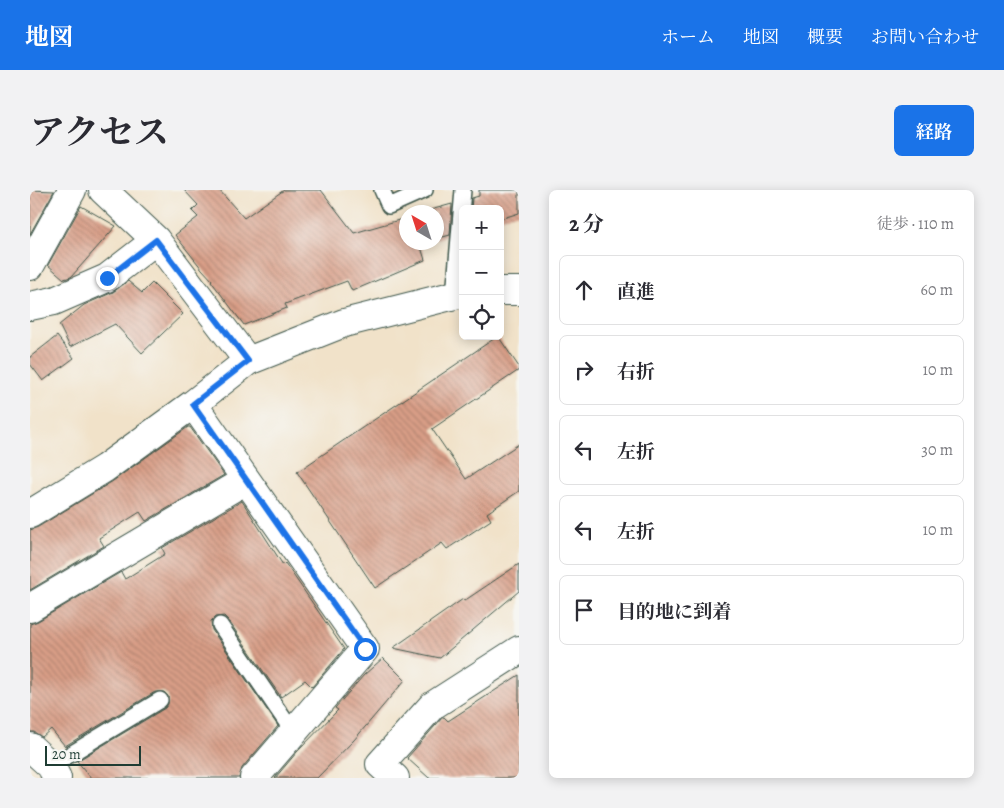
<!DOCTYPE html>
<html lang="ja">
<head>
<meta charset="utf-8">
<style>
	body { margin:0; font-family:Alegreya,"Noto Serif JP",serif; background:#f2f2f3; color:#2b2b33 }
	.controls { position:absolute; right:15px; top:15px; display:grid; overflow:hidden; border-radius:8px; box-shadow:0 2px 12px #0003 }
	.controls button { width:45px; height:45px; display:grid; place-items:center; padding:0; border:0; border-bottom:1px solid #e1e1e2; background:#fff; color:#2b2b33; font:25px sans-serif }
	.compass { position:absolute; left:369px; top:15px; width:45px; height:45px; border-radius:50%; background:#fff; box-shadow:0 2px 12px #0003; rotate:321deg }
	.scale { position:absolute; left:15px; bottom:12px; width:96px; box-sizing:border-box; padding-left:5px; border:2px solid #1f3d34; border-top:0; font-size:14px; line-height:18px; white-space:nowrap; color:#1f3d34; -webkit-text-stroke:4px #f6f6f2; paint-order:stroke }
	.stop { position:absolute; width:15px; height:15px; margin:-11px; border:4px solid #1a73e8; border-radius:50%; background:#fff }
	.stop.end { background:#1a73e8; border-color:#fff; box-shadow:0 1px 5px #0008 }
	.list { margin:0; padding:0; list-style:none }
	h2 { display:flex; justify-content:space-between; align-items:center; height:65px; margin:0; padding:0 20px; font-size:21px }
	h2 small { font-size:16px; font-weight:400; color:#7c7c81 }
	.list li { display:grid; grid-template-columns:32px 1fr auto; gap:15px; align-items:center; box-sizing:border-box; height:70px; margin:0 10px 10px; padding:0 10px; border:1px solid #e1e1e2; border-radius:8px }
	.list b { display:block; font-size:19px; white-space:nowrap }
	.list em { font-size:16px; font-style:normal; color:#7c7c81 }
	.icon { flex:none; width:28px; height:28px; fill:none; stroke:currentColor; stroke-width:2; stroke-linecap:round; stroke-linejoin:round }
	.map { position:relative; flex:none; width:489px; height:588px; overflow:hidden; border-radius:8px }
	header { display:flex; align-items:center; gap:30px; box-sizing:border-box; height:70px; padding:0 25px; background:#1a73e8; color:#fff }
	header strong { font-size:24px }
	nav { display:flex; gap:28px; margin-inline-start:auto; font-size:18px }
	.intro { display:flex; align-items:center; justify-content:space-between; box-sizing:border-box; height:120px; padding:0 30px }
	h1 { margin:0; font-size:35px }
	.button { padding:12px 22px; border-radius:8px; background:#1a73e8; color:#fff; font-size:18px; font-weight:700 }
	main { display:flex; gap:30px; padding:0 30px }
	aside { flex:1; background:#fff; border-radius:8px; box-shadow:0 2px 12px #0003 }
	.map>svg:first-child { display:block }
	.building { fill:url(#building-back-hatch) }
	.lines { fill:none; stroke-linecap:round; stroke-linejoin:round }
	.service-casing { stroke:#3e564a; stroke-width:18 }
	.minor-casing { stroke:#3e564a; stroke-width:30 }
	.service { stroke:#fff; stroke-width:15 }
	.minor { stroke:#fff; stroke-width:28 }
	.route { stroke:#1a73e8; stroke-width:6 }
</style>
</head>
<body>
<header>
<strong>地図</strong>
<nav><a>ホーム</a><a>地図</a><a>概要</a><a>お問い合わせ</a></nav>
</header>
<div class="intro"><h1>アクセス</h1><a class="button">経路</a></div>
<main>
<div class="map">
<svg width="489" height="588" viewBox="0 0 489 588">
	<defs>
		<pattern id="building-back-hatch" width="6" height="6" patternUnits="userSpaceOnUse" patternTransform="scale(1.25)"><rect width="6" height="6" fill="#d89d86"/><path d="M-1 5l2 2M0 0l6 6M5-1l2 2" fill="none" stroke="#af816e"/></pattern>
	</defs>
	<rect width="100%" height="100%" fill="#f6f6f2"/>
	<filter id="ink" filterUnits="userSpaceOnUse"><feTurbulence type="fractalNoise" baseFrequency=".02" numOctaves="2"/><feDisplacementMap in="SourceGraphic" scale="10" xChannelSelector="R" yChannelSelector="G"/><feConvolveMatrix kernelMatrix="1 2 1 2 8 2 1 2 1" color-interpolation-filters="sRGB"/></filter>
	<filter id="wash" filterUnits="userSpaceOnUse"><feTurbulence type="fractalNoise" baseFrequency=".0096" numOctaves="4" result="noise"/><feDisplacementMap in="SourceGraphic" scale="20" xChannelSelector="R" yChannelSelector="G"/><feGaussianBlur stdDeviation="1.12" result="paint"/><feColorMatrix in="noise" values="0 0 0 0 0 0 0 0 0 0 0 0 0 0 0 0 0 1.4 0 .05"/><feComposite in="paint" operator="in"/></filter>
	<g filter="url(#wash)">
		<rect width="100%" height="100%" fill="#f1e2c9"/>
		<g id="blocks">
			<path class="building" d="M0,0L24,1L0,44Z
				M154,0H189L214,28L254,0H291L324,43L376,28V52H394L390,54L395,70L322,101L317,91L255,114L257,118L214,135L181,91L182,90L172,79L145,45L168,27L162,21L168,15Z
				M449,0H489V23L470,29V19H441L442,8L449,6Z
				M422,14L420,45L406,49V22H393Z
				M51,16L86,36L41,87L34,89L18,75Z
				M98,91L112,103L122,93L153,124L112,163L85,134L40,157L29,135L54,115L83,102Z
				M27,146L44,168L13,191L0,174V167Z
				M468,146L489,177V180L402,239L436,289L489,254V301L457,323L461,330L417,359L412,353L345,398L267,282Z
				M158,237H160L194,285L116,331L110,322L69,348L74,356L0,400V340L8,337L83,291Z
				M212,311L253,375L255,373L314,459L282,497L275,490L251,507L198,430L194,426L185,427L181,431L182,440L248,536L212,578L209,588H61L47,571L135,518L138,514V506L134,502H125L35,556L21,539L12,547L4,542H0V434L8,431L91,382L95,389L135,364L132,358Z
				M489,374V401L410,468L363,458L433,409L434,411Z
				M353,468L375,490L324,550L287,588H245L267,562L308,520L305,518L334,485Z
				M489,485V588H399L377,568L412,528L414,527L418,531Z"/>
		</g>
	</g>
	<g filter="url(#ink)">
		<use href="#blocks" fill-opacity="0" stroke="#3e564a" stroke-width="1"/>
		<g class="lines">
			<defs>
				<path id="service" d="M352,0L359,16L395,0
					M424,106L433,0
					M190,435L263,542
					M21,576L130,510"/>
				<path id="minor" d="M126,50L218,171
					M0,76L42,0
					M470,101H489
					M0,116L24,111L77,88L126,50L73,0
					M163,214L335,459L224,588
					M0,324L75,278L163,214L218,171L314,133L433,103
					M0,418L216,290
					M0,557L21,576L27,588
					M365,588L350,574L402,516L489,460"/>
			</defs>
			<use href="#service" class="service-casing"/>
			<use href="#minor" class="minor-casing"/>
			<use href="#service" class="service"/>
			<use href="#minor" class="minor"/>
		</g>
	</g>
	<g class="lines" filter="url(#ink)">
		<path class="route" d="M77,88L126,50L218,171L163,214L335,459"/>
	</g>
</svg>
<div class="controls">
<button>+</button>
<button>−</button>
<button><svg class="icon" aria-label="locate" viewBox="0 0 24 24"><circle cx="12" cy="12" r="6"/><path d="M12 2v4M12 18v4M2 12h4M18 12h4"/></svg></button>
</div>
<svg class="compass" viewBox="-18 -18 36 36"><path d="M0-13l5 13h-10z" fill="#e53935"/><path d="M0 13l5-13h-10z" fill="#7c7c81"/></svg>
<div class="scale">20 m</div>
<div class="stop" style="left:335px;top:459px"></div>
<div class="stop end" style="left:77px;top:88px"></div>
</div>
<aside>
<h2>2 分<small>徒歩 · 110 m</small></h2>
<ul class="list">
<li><svg class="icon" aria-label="ahead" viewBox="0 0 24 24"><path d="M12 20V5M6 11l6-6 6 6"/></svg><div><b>直進</b></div><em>60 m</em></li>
<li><svg class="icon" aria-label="right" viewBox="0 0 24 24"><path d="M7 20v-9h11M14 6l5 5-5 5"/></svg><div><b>右折</b></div><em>10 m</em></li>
<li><svg class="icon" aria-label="left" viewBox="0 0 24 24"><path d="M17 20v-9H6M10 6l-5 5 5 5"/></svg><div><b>左折</b></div><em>30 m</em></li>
<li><svg class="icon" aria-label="left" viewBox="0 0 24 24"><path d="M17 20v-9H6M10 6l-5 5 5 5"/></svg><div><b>左折</b></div><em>10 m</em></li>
<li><svg class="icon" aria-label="arrive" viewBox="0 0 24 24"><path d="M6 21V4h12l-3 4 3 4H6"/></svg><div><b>目的地に到着</b></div></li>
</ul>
</aside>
</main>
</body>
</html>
